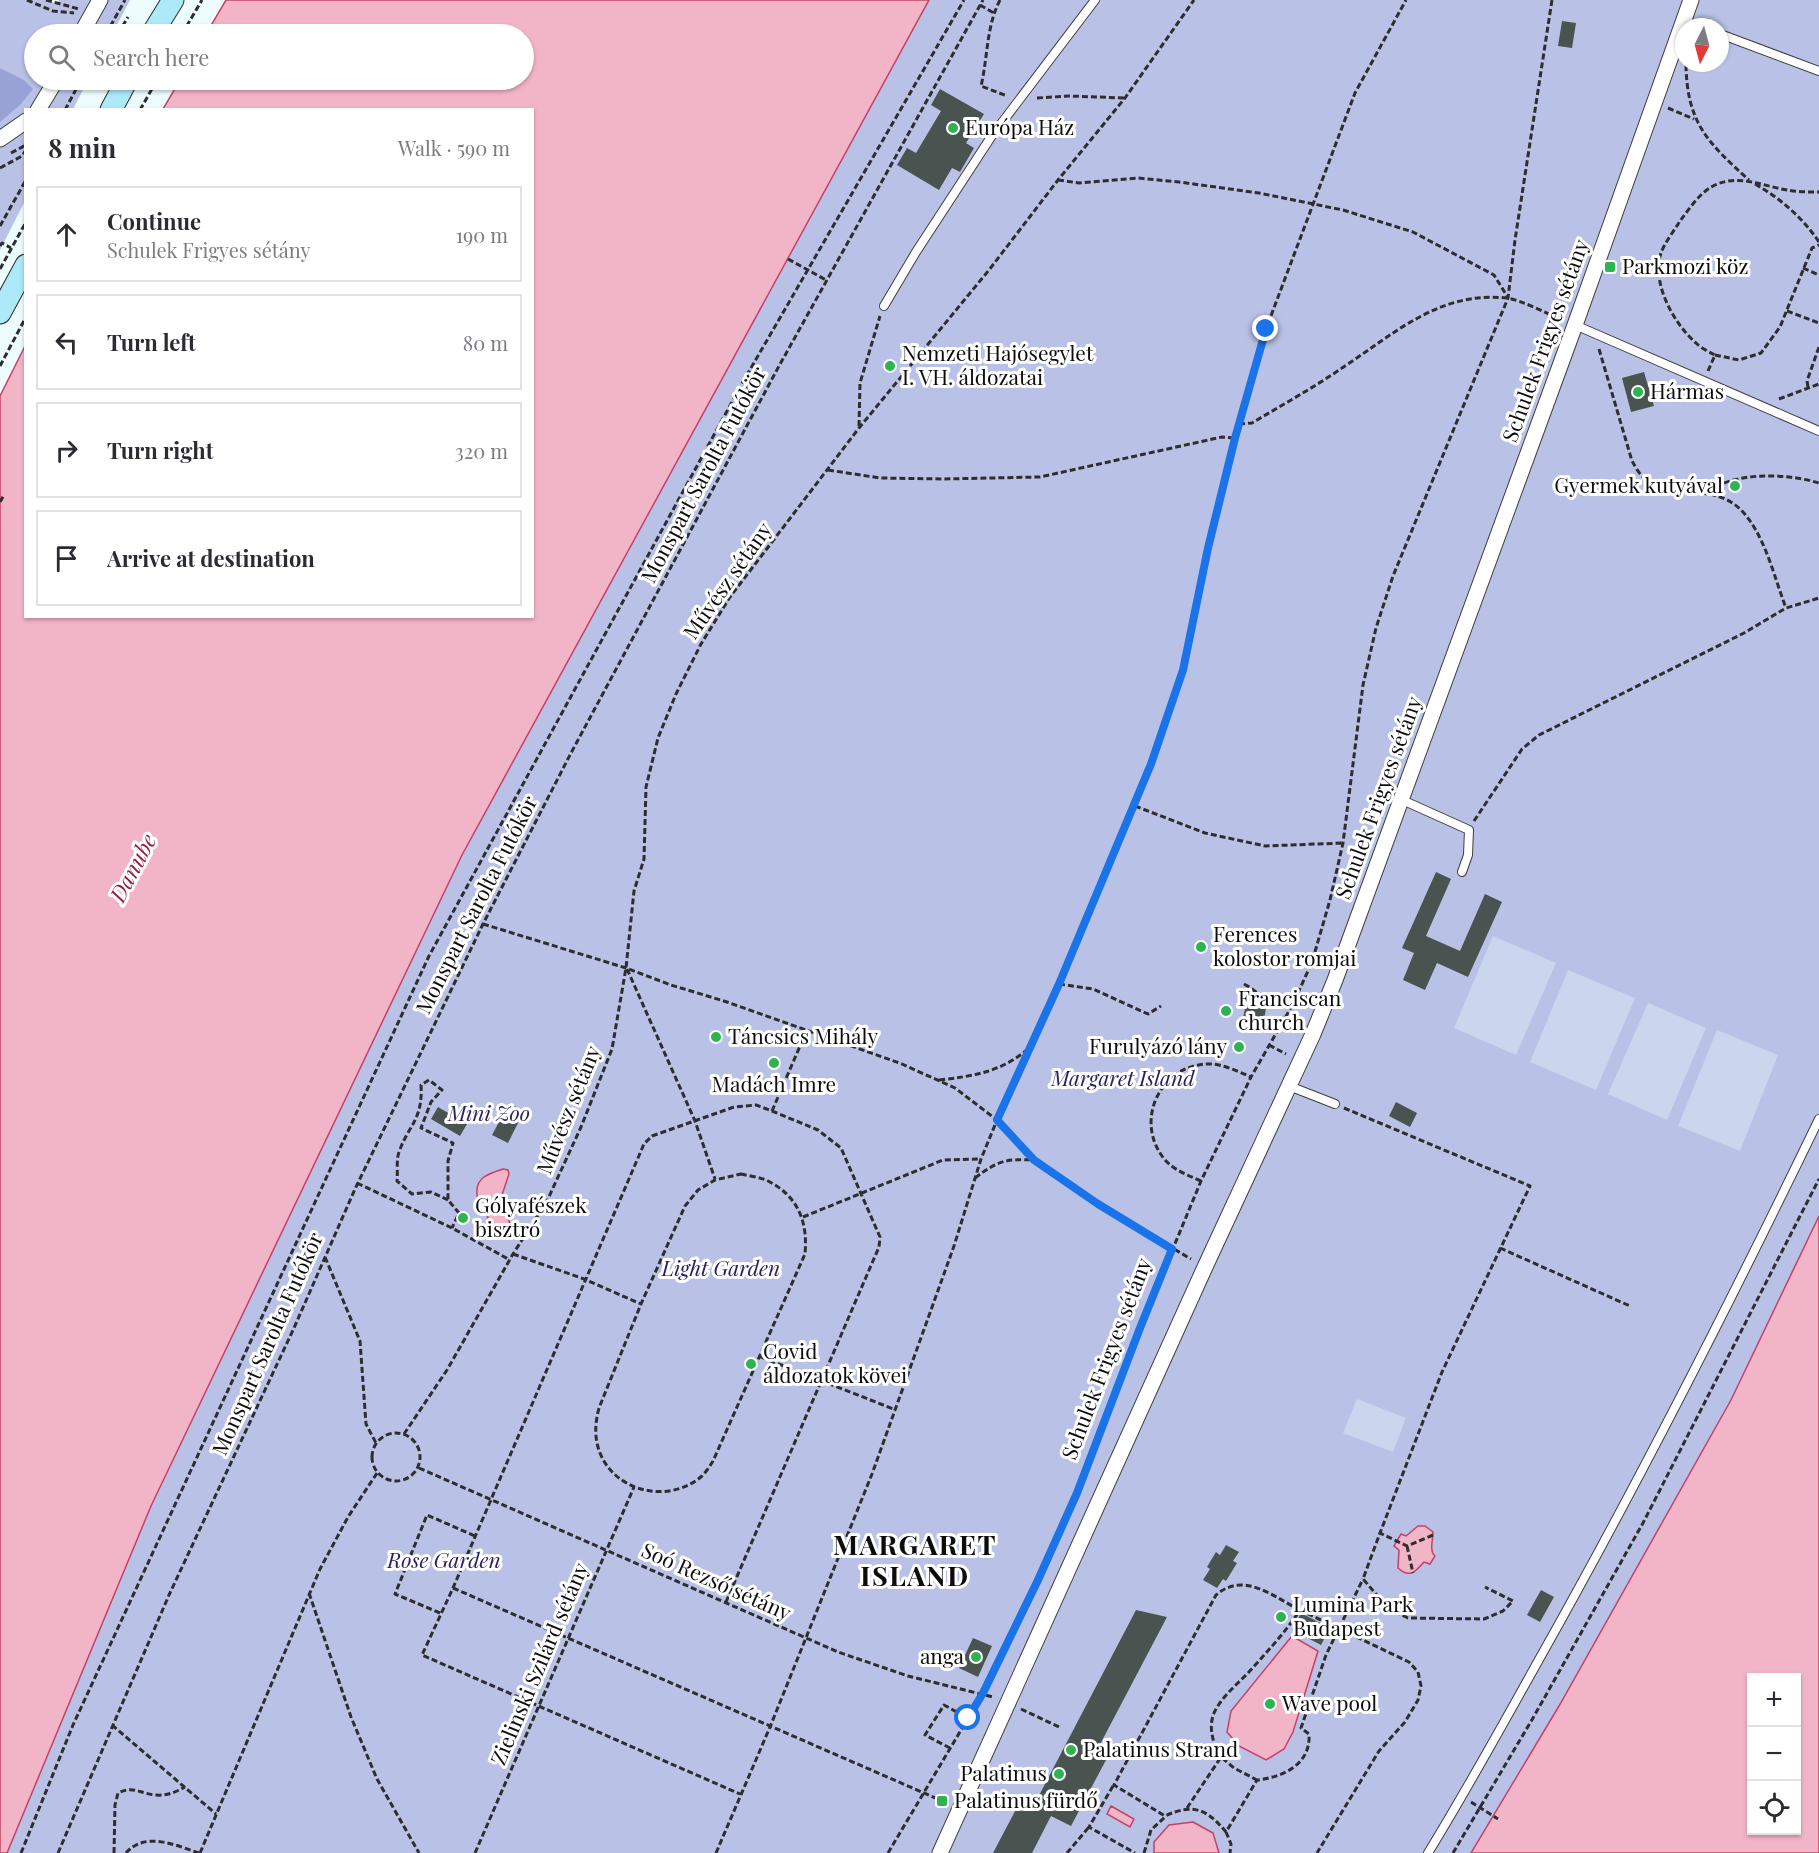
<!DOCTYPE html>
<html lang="en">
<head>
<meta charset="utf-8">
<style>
	body { margin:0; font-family:"Playfair Display",serif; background:#f2f2f3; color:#2b2b33 }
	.controls { position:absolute; right:18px; bottom:18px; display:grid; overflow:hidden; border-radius:0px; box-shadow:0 2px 4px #0004 }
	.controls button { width:54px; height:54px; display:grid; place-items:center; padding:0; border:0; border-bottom:2px solid #e1e1e2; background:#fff; color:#2b2b33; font:30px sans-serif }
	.compass { position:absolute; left:1675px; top:18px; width:54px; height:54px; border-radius:50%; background:#fff; box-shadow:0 2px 4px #0004; rotate:186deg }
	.stop { position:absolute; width:18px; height:18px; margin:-14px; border:4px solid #1a73e8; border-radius:50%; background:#fff }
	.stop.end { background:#1a73e8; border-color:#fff; box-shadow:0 2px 6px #0008 }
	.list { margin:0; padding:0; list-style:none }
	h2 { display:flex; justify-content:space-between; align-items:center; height:78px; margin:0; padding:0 24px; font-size:26px }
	h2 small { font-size:20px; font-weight:400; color:#7c7c81 }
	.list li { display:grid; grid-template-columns:39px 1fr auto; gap:18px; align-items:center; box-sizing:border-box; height:96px; margin:0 12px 12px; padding:0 12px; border:2px solid #e1e1e2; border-radius:0px }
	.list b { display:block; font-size:22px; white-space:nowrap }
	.list p { margin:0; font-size:20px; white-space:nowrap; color:#7c7c81 }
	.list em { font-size:20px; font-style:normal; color:#7c7c81 }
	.icon { flex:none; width:33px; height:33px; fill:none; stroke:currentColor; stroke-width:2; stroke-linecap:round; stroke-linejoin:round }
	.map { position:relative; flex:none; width:1819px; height:1853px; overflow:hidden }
	.search { position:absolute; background:#fff; box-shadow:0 2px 4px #0004; left:24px; top:24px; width:510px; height:66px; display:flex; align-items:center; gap:15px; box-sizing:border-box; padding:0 21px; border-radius:33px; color:#7c7c81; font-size:22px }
	.panel { position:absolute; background:#fff; box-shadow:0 2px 4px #0004; left:24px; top:108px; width:510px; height:510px; border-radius:0px }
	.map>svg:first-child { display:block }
	.green { fill:#b9c2e6; fill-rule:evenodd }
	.forest { fill:#99a2d5 }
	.pitch { fill:#cad6ed }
	.water { fill:#f2b5c8; stroke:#c44167; stroke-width:1.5; fill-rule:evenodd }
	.building { fill:#495451 }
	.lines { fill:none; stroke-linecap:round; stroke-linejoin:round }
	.lane-casing { stroke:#3f3f3f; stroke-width:10 }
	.street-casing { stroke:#3f3f3f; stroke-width:17 }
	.secondary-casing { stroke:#2e2e2e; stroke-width:23 }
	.path { stroke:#2e2e2e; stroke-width:3; stroke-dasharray:6 3; stroke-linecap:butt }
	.lane { stroke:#fff; stroke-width:8 }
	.street { stroke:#fff; stroke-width:15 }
	.secondary { stroke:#aceafa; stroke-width:21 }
	.route { stroke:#1a73e8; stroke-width:8 }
	.poi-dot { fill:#2eb351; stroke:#fff; stroke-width:2 }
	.labels { text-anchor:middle; stroke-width:6; stroke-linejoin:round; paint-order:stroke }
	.poi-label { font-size:21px; fill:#0c0c0c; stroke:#fff; text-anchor:start }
	.street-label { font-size:21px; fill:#0c0c0c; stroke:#fff }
	.park-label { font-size:21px; font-style:italic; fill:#28215f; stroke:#fff }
	.water-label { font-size:22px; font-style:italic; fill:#951e3c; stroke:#fff }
	.district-label { font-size:27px; font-weight:bold; letter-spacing:1.5px; fill:#0c0c0c; stroke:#fff }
</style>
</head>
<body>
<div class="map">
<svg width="1819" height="1853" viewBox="0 0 1819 1853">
	<rect width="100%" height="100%" fill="#edfcfe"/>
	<path class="green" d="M0,0H46L57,4L59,0H130L112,34H34V80H88L73,109L26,110L25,201L0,250Z
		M929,0H1819V1216L1731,1400L1559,1706L1471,1853H7L151,1506L462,855ZM1684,27H1720V63H1684Z"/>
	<path class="forest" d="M0,68L24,80L33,89L20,105L0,122Z"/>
	<path class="pitch" d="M1493,936L1556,963L1516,1055L1454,1028Z
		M1568,970L1635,998L1596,1090L1530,1062Z
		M1648,1003L1706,1028L1667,1120L1608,1094Z
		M1717,1030L1778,1055L1740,1151L1678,1126Z
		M1357,1399L1406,1418L1393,1452L1343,1433Z"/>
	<path class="water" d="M226,0H929L462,855L151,1506L7,1853H0V396L25,346L26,616H532V110L163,109L180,80H524V34H206Z
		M503,1169L508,1170L509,1174L501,1198V1206L513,1229L509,1238C498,1242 497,1232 488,1229L486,1223L488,1217C478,1208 471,1186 484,1177C490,1173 497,1171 503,1169Z
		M1819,1216V1853H1471L1559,1706L1731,1400ZM1752,1678H1796V1830H1752Z
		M1418,1526H1425L1433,1532C1433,1540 1429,1551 1435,1556L1430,1564L1424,1562C1416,1571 1410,1579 1398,1568L1399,1550L1394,1546L1401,1534L1406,1536Z
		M1292,1636L1318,1651L1293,1732L1284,1749L1266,1760L1239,1746L1227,1732L1231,1711Z
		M1111,1806L1134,1819L1130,1827L1107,1814Z
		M1193,1822L1213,1833L1219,1853H1154V1842L1169,1825Z"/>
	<path class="building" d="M1562,21L1576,23L1572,48L1558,46Z
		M940,89L984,114L966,143L974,148L960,172L952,168L939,190L897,165L907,148L916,153L941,111L931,105Z
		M1644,372L1654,406L1631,412L1622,378Z
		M1436,872L1451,879L1426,936L1460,951L1485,894L1502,902L1468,977L1437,963L1425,990L1403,980L1414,953L1402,948Z
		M1246,1004L1266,1007L1264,1022L1243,1018Z
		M1396,1102L1417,1113L1410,1127L1389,1116Z
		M509,1103L524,1111L508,1143L492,1135Z
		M438,1107L467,1124L460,1136L431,1119Z
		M1226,1545L1239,1552L1233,1561L1237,1563L1226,1581L1223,1579L1217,1588L1203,1580L1210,1569L1207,1567L1216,1552L1220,1555Z
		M1541,1590L1554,1597L1540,1622L1527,1615Z
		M1136,1610L1167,1617L1095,1754L1106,1760L1071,1826L1051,1816L1032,1853H993L1022,1798L1034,1805Z
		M1301,1613L1330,1628L1321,1645L1292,1630Z
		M973,1638L992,1646L978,1677L959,1668Z"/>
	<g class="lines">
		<defs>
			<path id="lane" d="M1683,20L1701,27
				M1720,34L1819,71
				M884,306L916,252L991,137L1095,0
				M1575,325L1819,431
				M1400,799L1469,830L1468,855L1462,872
				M1289,1086L1335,1104
				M1428,1853C1468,1788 1504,1722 1541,1656C1640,1480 1731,1301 1819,1119"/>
			<path id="street" d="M81,34L100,0
				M38,110L56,80
				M0,139L26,121
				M940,1853L1205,1267L1313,1034L1335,980L1575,325L1691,0"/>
			<path id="secondary" d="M152,34L173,0
				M111,110L127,80
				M0,313L26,265"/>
		</defs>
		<use href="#lane" class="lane-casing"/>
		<use href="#street" class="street-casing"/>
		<use href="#secondary" class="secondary-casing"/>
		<path class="path" d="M27,0L53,11L74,13
			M46,0L79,9
			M1000,0C986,27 988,57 981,86L1007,96
			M980,5L994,13
			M105,25L119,33
			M106,34L125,0
			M118,34L128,17
			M182,34L202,0
			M1686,65C1687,123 1708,143 1749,180
			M1037,98L1069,96L1125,98
			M1668,108L1694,119
			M65,110L81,80
			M140,110L157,80
			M11,153L26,145
			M0,168L22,156L26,150
			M1058,180L1079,183L1138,178L1179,182L1259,193L1343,210L1413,232L1494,275L1507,296
			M1755,184C1781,199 1802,217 1819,242
			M0,226L26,180
			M0,246L2,243L11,248
			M788,259L826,280
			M1803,268L1819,275
			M0,269L26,222
			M1787,311L1819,323
			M1599,349L1632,461C1635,466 1638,472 1642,476C1668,504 1713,479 1743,512C1766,538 1774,577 1786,608
			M1715,355L1739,360L1761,353L1780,327L1812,248L1819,245
			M0,366L26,317
			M1708,371L1715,355C1709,352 1701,348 1696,343C1674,324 1651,283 1661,253C1665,242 1674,231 1680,221C1690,208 1700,192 1715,185C1739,174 1763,186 1787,190C1797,192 1808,192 1819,192
			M1808,387L1807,381L1819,347
			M1779,399L1819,384
			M1239,424L1252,423C1282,405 1313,388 1342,368C1394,334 1439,291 1506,298C1522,300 1545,313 1561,319
			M859,426L860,383L880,316
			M828,470L880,478L944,479L1040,477L1222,437L1235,438
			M1709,493C1715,489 1722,483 1730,481C1757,473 1792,475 1819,483
			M0,502L4,495
			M1135,806L1205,833L1265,846L1343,843
			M1474,821L1522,749L1539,735L1744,633L1786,608L1819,598
			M483,924L626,968L671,985L727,1002L902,1064L955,1088L997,1120L1034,1160L1098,1204L1191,1259
			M627,969L695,1121L715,1179
			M1059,984L1093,989L1148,1014L1161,1006
			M1244,984C1263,994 1265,1008 1293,1004
			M1269,1045L1286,1054
			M939,1080C974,1076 1001,1072 1028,1049
			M1344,1108L1530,1186L1442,1372L1380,1533
			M772,1111L807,1030
			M741,1174C749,1176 760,1177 768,1181C798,1196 808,1222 805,1254L713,1461C710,1466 706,1472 702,1476C670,1504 616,1493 600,1453C594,1438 595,1423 599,1408L641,1304L685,1206L698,1190L715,1180Z
			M975,1178C999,1160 1005,1159 1034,1160
			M1201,1181C1187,1175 1171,1169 1162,1156C1134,1117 1163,1062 1212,1064C1225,1065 1239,1072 1251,1077
			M357,1183L452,1228L510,1260
			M448,1200L431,1192L412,1194L397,1181C398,1172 396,1160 399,1152C409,1124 423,1120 421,1085L429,1080L442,1090L431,1102L421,1128L453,1143L448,1161V1200L459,1213L452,1228
			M803,1217L943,1160L981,1159
			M1500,1248L1630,1306
			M513,1254L584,1279L641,1304
			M325,1257L360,1341L366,1424L376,1443
			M761,1357L896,1410
			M372 1457a24 24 0 1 1 48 0a24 24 0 1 1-48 0Z
			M404,1434L447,1370L513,1254L547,1201L581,1127L612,1049L626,968L634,891L644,859L646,787L658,738L676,694L701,644L730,597L859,428L989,270L1058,180L1125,98L1194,0
			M419,1468L838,1652L908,1676L993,1697
			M1433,1535L1407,1546L1380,1533L1363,1579L1389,1609L1408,1618L1484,1619L1503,1611L1513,1601L1485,1587
			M1407,1546L1413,1573
			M453,1588L947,1803
			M309,1593L351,1717L377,1779L419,1853
			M726,1602L879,1247L880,1237L841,1148L818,1130L772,1111L756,1105L734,1107L652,1136L644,1144L453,1588L422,1655L740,1794
			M1300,1610C1272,1596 1244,1571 1216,1595L1114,1785L1165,1816C1193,1803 1207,1809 1226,1832L1257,1780C1284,1777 1311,1764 1309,1734L1301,1728L1326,1655L1363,1579
			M440,1613L395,1594L427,1515L475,1536
			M1021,1709L1059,1727
			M112,1725L216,1814
			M950,1748L925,1735L944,1705L968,1718
			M1221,1757C1213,1744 1208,1728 1214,1713C1221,1698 1235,1686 1247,1674C1266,1653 1285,1633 1300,1610L1409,1662L1418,1672L1421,1686L1418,1700L1405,1722L1379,1751L1317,1853
			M1113,1786L1089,1827L1135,1853
			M1471,1802L1498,1819
			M1187,1808L1221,1757L1234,1768L1257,1780
			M1226,1832L1231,1844L1230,1853
			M21,1853L73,1725L429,956L744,380L964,0
			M58,1853L169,1595L294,1328L355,1189L483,924L571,753L779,366L983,0
			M114,1853L115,1805L118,1793C134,1785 140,1794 156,1795C167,1796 176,1792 185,1787
			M126,1853C145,1831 175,1845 199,1853
			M200,1853L320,1569L348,1517L377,1473
			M475,1853L634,1487
			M716,1853L770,1727L872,1474L954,1246L981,1159L997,1120L1059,984L1151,764L1183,670L1208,548L1235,438L1266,329L1355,93L1406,0
			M888,1853L983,1693L1038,1580L1077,1493L1140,1328L1201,1181L1251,1077L1293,1004L1312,962L1330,900L1343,843L1363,685L1376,628L1393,576L1508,298L1515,240L1552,0
			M1067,1853L1089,1827
			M1144,1853L1151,1830L1165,1817
			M1453,1853L1533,1718L1643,1523L1819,1179"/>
		<use href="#lane" class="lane"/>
		<use href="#street" class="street"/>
		<use href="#secondary" class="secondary"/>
	</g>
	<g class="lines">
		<path class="route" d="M968,1718L983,1693L1038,1580L1077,1493L1140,1328L1172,1249L1098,1204L1034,1160L997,1120L1059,984L1151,764L1183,670L1208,548L1235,438L1266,329"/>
	</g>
	<g class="poi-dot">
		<circle cx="953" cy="128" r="6"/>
		<rect x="1604" y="261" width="12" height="12" rx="3"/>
		<circle cx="890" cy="366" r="6"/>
		<circle cx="1638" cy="392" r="6"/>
		<circle cx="1735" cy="486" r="6"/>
		<circle cx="1201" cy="947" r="6"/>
		<circle cx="1226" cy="1011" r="6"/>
		<circle cx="716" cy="1037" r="6"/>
		<circle cx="1239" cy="1047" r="6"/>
		<circle cx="774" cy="1063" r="6"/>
		<circle cx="463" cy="1218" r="6"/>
		<circle cx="751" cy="1364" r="6"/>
		<circle cx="1281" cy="1617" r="6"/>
		<circle cx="976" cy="1657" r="6"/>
		<circle cx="1270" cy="1704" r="6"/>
		<circle cx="1071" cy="1750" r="6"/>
		<circle cx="1059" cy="1774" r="6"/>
		<rect x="936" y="1795" width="12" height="12" rx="3"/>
	</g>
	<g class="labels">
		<g class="poi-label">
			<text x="965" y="135">Európa Ház</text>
			<text x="1622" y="274">Parkmozi köz</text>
			<text x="902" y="361">Nemzeti Hajósegylet<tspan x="902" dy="24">I. VH. áldozatai</tspan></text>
			<text x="1650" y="399">Hármas</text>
			<text x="1723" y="493" text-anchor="end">Gyermek kutyával</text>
			<text x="1213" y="942">Ferences<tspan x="1213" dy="24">kolostor romjai</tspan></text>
			<text x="1238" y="1006">Franciscan<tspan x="1238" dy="24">church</tspan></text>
			<text x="728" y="1044">Táncsics Mihály</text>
			<text x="1227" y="1054" text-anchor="end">Furulyázó lány</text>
			<text x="774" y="1092" text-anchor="middle">Madách Imre</text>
			<text x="475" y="1213">Gólyafészek<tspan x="475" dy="24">bisztró</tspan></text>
			<text x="763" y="1359">Covid<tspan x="763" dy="24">áldozatok kövei</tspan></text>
			<text x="1293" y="1612">Lumina Park<tspan x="1293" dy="24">Budapest</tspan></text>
			<text x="964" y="1664" text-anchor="end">anga</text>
			<text x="1282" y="1711">Wave pool</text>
			<text x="1083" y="1757">Palatinus Strand</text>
			<text x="1047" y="1781" text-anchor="end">Palatinus</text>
			<text x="954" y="1808">Palatinus fürdő</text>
		</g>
		<g class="street-label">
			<text transform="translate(1546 341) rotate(-70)" y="7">Schulek Frigyes sétány</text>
			<text transform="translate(704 475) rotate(-62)" y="7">Monspart Sarolta Futókör</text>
			<text transform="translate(728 581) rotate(-55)" y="7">Művész sétány</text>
			<text transform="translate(1379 798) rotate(-70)" y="7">Schulek Frigyes sétány</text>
			<text transform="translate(477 905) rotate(-63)" y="7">Monspart Sarolta Futókör</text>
			<text transform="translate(569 1110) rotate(-68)" y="7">Művész sétány</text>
			<text transform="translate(268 1344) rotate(-66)" y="7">Monspart Sarolta Futókör</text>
			<text transform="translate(1107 1359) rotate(-69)" y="7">Schulek Frigyes sétány</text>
			<text transform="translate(716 1582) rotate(24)" y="7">Soó Rezső sétány</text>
			<text transform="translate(540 1664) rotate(-67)" y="7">Zielinski Szilárd sétány</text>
		</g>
		<g class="park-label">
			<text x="1123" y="1086">Margaret Island</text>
			<text x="489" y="1121">Mini Zoo</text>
			<text x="721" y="1276">Light Garden</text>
			<text x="444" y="1568">Rose Garden</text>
		</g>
		<g class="water-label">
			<text transform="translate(133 868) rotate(-62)" y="8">Danube</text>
		</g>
		<g class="district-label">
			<text x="915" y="1555">MARGARET<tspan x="915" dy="31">ISLAND</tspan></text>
		</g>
	</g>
</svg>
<div class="controls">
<button>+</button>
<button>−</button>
<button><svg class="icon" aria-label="locate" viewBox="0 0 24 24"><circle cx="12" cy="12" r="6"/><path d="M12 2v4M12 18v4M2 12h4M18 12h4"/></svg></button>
</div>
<svg class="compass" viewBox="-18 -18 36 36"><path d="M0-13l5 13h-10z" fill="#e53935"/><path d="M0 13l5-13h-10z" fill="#7c7c81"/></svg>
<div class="stop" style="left:968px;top:1718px"></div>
<div class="stop end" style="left:1266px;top:329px"></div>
<div class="search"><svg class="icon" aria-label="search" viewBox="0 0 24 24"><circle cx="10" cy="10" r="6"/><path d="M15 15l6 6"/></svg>Search here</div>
<section class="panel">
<h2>8 min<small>Walk · 590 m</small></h2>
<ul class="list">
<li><svg class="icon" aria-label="ahead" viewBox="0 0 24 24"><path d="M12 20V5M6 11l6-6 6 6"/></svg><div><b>Continue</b><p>Schulek Frigyes sétány</p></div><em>190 m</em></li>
<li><svg class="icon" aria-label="left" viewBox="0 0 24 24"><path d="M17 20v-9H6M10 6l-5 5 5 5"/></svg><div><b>Turn left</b></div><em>80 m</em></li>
<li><svg class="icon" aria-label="right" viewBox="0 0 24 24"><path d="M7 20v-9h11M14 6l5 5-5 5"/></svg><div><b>Turn right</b></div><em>320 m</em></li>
<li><svg class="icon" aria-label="arrive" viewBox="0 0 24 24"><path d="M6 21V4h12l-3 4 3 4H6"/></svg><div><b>Arrive at destination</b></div></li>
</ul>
</section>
</div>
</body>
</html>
